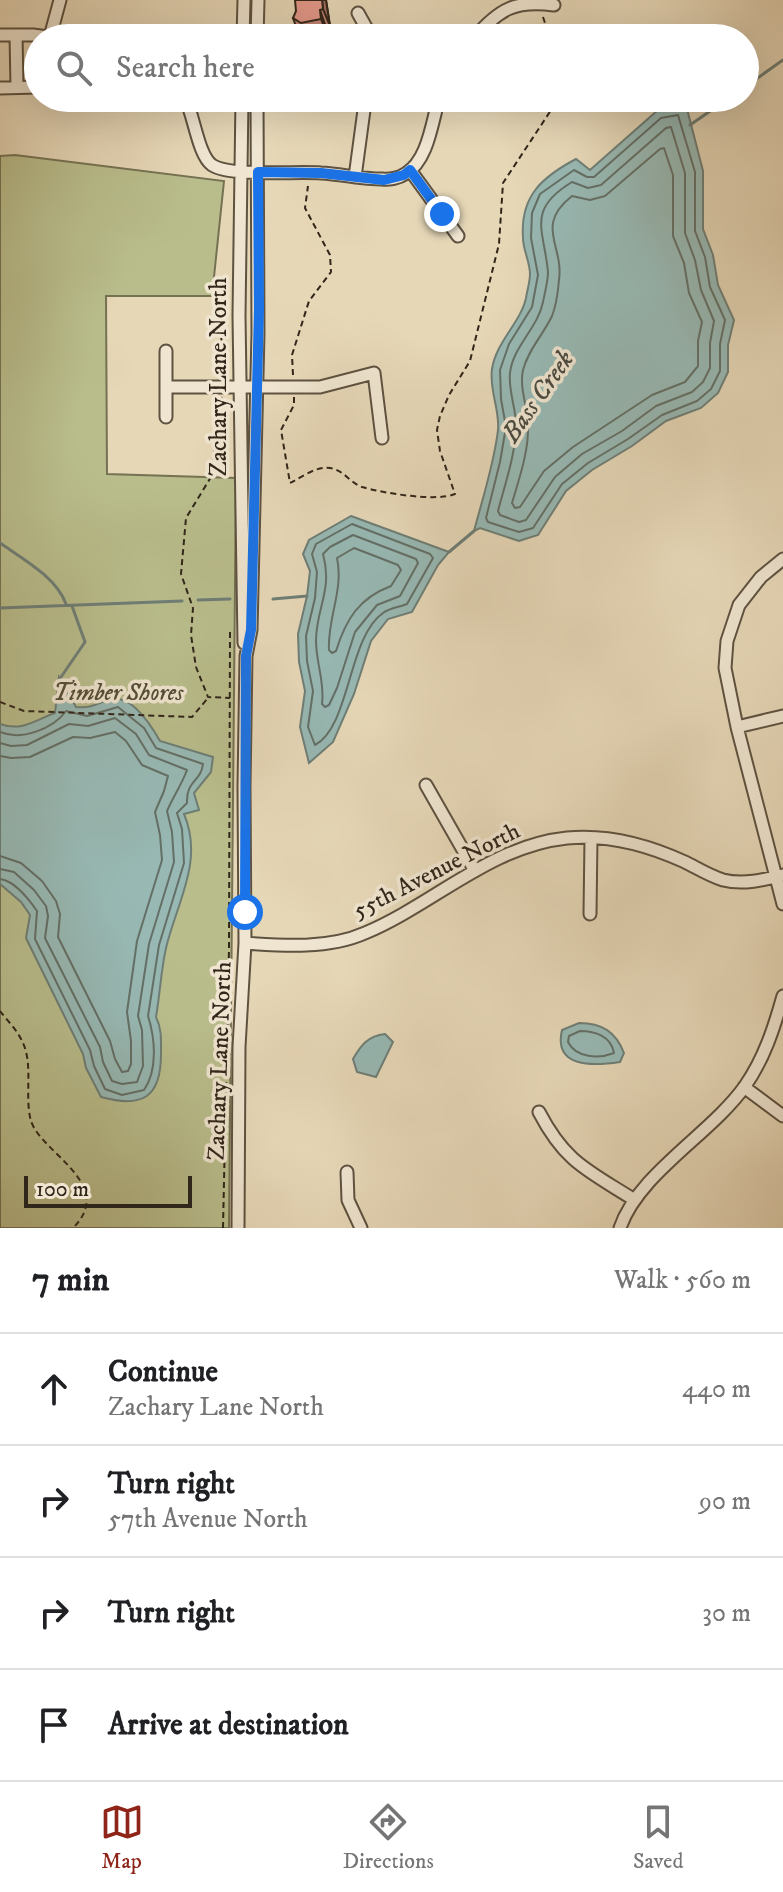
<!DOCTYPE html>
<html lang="en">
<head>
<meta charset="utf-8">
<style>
	body { margin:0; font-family:"IM FELL DW Pica",serif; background:#f6f6f6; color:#202124 }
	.scale { position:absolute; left:24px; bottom:20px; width:168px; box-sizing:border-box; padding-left:8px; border:4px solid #31261a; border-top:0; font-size:22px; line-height:28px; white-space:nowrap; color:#31261a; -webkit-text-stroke:6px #efe5d0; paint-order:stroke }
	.stop { position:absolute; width:24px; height:24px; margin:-18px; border:6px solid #1a73e8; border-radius:50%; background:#fff }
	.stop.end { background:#1a73e8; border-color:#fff; box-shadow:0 2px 8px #0008 }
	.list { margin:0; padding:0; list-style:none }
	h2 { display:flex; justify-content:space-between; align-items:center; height:104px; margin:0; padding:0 32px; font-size:34px }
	h2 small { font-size:26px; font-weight:400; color:#757577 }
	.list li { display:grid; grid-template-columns:52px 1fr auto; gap:24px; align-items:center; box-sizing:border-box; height:112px; padding:0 32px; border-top:2px solid #e0e0e0 }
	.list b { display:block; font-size:30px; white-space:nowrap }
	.list p { margin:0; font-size:26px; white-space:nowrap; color:#757577 }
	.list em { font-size:26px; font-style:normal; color:#757577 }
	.icon { flex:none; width:44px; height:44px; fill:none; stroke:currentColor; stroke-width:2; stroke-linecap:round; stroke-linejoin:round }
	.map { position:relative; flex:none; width:783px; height:1228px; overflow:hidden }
	.search { position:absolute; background:#fff; box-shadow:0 8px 32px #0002; left:24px; right:24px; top:24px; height:88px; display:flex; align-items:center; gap:20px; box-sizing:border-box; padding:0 28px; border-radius:44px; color:#757577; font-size:30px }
	.sheet { height:552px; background:#fff }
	nav { display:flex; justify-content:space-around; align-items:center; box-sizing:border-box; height:112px; border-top:2px solid #e0e0e0; background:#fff; font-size:22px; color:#757577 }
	nav a { display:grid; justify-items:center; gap:4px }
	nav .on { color:#8f2418 }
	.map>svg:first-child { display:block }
	.green { fill:#b9bd8c; stroke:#757253; stroke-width:2 }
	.water { fill:#97b8b3; stroke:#6e7e76; stroke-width:2 }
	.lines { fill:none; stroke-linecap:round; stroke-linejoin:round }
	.shore { stroke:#646f66; stroke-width:2 }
	.stream { stroke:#6e7e76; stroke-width:3 }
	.minor-casing { stroke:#5e5241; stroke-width:15 }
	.path { stroke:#31261a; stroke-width:2; stroke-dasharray:6 4; stroke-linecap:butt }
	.minor { stroke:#efe5d0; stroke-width:11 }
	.wall { fill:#c48478; stroke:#31261a; stroke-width:2 }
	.shaded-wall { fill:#a06b61; stroke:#31261a; stroke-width:2 }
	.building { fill:#e4998b; stroke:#31261a; stroke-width:2 }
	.route { stroke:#1a73e8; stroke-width:10 }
	.labels { text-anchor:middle; stroke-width:7; stroke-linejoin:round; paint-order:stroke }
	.street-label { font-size:24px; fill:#31261a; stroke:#efe5d0 }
	.park-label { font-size:24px; font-style:italic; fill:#534c36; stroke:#efe5d0 }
	.water-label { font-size:26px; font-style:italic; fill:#4a4a40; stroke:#efe5d0 }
</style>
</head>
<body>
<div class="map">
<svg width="783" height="1228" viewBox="0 0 783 1228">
	<rect width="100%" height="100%" fill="#e6d7b7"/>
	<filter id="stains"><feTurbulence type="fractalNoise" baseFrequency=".0025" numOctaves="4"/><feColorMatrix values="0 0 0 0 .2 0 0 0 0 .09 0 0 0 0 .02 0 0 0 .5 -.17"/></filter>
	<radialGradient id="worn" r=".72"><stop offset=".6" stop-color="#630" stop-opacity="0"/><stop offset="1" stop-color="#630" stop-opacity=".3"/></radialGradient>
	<path class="green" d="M15,155L224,181L212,296H106L107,474L236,478L229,1228H0V156Z"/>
	<path class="water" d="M686,105L703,171V229L713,255L718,285L734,320L728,345V372L718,393L701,408L666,421L632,446L592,470L566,491L538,535L519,541L480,528L474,531C483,497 494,464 498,430C500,410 489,390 492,369C496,342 521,322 526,298C527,291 530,282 530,274C530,262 523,250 523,238C520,196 542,177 576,159L590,170L658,110Z
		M351,516L449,552L438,565L412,612L388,619L371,641L354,694L333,742L309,763L300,727L305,691L299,662L298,634L307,596L310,571L303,554L309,540Z
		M59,677L76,707C95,709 98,701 113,699C133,696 152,727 160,741L213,757L211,772L194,793L199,810L184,814C204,861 177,902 166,948C161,970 160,994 156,1017C162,1029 161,1041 161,1054C161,1099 141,1108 101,1097L86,1068L83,1054L26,938L30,915L21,902L0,884V724C22,732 35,720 55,713Z
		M579,1023C602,1023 616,1032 624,1053L620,1062C593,1066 553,1068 562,1030Z
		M385,1034L393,1042L376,1077L357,1072L353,1059C361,1045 368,1036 385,1034Z"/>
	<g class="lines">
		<path class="shore" d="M678,115L695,172V231L705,257L710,287L725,320L720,344V371L711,389L697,401L662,415L628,439L588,463L562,484L533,528L519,532L488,522L486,518L500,462L506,427L501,399L500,370L509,344L532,307L538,275L531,238L532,213L540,194L574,170L587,177H594L661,118Z
			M671,127L685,173V233L695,260L701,290L714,321L710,343V368L703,382L692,392L656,406L622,431L582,454L555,477L526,520L519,522L500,515L498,511C505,484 515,456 516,428C517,410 508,392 510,373C513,346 538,328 543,302C545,292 548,281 548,272C544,229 526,210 572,182L588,188L601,185L666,128Z
			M664,148L673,175V236L684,263L689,293L702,322L698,341V366L685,382L652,395L573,447L544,471L520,507L515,508L512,503C519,479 529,451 528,425C528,407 519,389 523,370C528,350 543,335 552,316C556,306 558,292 559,280C564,245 534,226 572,196L590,200L605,196L660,149Z
			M352,524L430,554L433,558L407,604C400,607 389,608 383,613C348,637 350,727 315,745L308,727L313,691L307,661L306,636L315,598L317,572L312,554L316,544Z
			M353,535L416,559L418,563L400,596L377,605L355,632L337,688L329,705L325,707L322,704C325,682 316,663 316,641C316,608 333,590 323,554L330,547Z
			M354,548L398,565L401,570L391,586C359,598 346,619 336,651L332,653L329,650C327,619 344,590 337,558Z
			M0,732C21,741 53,729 66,711L87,716L118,707L144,728L156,748L203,764C201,782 186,780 187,803L177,813L182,829L184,863L159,945L148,1016C155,1038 158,1070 144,1090L122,1095L105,1089L94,1066L90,1050L35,939L37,911C28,898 15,881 0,879
			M0,743L11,746L27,745L69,724L88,726L115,718L136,734L149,755L187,770C182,784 173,797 167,811L172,832L174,862L149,944L138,1016L142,1030L143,1066L137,1082L122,1084L112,1081L103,1062L100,1047L45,938L48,916L46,906L34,890L14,872L0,869
			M0,756L11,758L30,757L73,737L90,738L115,732L126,741L142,765L168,776L164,791L155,812L160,835L162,860L137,941L127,1012L131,1041V1064L128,1071L122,1072L115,1059L110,1041L58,937L60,914L56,901L42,881L21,863L0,856
			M580,1031C595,1031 611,1036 614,1053C599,1059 576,1058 568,1042L569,1036Z"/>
		<path class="stream" d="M745,87L783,60
			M690,125L729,98
			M0,543C23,559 56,577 66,604
			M449,552L474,531
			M273,599L307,596
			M198,600L230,599
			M0,608L182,601
			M59,680L85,642L72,606"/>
		<defs>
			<path id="minor" d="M358,13L372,38
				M0,35H33L56,38
				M16,35L17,87
				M50,37L60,0
				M243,38L244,0
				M257,38L258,0
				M474,38C499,9 515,0 554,5
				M0,88L38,87
				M185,98C194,115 198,155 212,165C229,177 297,171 321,173C341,174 361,179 382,179C389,180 399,178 405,174C428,161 432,122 439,98
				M242,98L239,316L244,643
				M410,170L458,236
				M355,177L364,110L360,98
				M166,387H320L374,373L382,438
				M166,417V351
				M783,559L761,577L739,605L727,641L725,668L737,727L783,904
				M737,727L783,716
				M426,785L475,871
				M590,914L591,838
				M245,943C284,946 329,949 365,933C434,904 490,846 567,838C608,834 648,845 685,862C697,868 710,876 723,880C743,885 764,880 783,875
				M744,1087L783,1116
				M539,1112C565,1162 587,1170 633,1199
				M347,1172L348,1200L361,1228
				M238,1228L239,1047L245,943L244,787L246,656L251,630L258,333L257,98
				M620,1228C638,1174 711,1134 745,1086C764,1059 774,1028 783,996"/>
		</defs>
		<use href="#minor" class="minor-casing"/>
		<path class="path" d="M543,17L550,38
			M222,374L221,311L227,281
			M293,375L292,355L309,301L331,272L330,255L305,208L308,186
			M222,397L211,477L186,518L181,574L193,608L191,635L196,667L208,697L230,698
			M294,397V405L281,430L290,483C302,477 316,466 330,468C344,470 350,483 362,487C383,493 436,502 455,494L440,451L437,430L440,416L449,395L470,361L499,244L503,183L559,98
			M0,702L24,711L192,717L208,698
			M0,1011C7,1020 17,1030 22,1041C34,1064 24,1096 31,1121C41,1153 117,1184 73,1228
			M223,1228L229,949L230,632"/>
		<use href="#minor" class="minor"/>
	</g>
	<path class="wall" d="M326,0L330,26L326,27L328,36L304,38L299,35L293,18Z"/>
	<path class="shaded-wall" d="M322,0H326L330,26L323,9Z
		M320,10L326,27L328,36L321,19Z"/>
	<path class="building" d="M295,0H322L323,9L320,10L321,19L301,23L293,18L296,11Z"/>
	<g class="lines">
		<path class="route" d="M245,912L246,656L251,630L259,309L258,172L321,173L384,180L404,175L410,170L442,214"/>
	</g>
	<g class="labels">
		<g class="street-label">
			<text transform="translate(218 377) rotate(-90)" y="8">Zachary Lane North</text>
			<text transform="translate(436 870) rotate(-27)" y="8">55th Avenue North</text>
			<text transform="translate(219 1061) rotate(-88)" y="8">Zachary Lane North</text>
		</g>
		<g class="park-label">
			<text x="118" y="700">Timber Shores</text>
		</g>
		<g class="water-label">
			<text transform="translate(537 396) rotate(-55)" y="9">Bass Creek</text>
		</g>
	</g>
	<rect width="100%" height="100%" filter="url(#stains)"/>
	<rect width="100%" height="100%" fill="url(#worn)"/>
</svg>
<div class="scale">100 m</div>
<div class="stop" style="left:245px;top:912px"></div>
<div class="stop end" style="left:442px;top:214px"></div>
<div class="search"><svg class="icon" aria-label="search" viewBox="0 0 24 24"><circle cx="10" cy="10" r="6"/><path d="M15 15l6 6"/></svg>Search here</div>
</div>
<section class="sheet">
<h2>7 min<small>Walk · 560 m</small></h2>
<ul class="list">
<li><svg class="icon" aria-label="ahead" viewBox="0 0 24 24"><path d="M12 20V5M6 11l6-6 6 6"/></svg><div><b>Continue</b><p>Zachary Lane North</p></div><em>440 m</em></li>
<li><svg class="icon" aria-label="right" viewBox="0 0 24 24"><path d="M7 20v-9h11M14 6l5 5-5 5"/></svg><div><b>Turn right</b><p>57th Avenue North</p></div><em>90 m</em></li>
<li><svg class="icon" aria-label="right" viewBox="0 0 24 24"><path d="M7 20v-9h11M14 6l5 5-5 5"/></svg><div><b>Turn right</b></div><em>30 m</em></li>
<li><svg class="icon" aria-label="arrive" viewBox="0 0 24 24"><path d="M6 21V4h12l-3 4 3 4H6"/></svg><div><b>Arrive at destination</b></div></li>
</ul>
</section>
<nav>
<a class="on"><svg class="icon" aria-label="map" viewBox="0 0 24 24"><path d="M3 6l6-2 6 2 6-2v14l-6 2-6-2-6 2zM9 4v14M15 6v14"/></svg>Map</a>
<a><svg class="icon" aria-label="directions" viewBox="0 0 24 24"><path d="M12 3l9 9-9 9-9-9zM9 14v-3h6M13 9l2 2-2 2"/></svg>Directions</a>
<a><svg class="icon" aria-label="saved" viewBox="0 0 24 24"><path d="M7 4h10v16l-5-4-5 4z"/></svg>Saved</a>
</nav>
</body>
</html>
